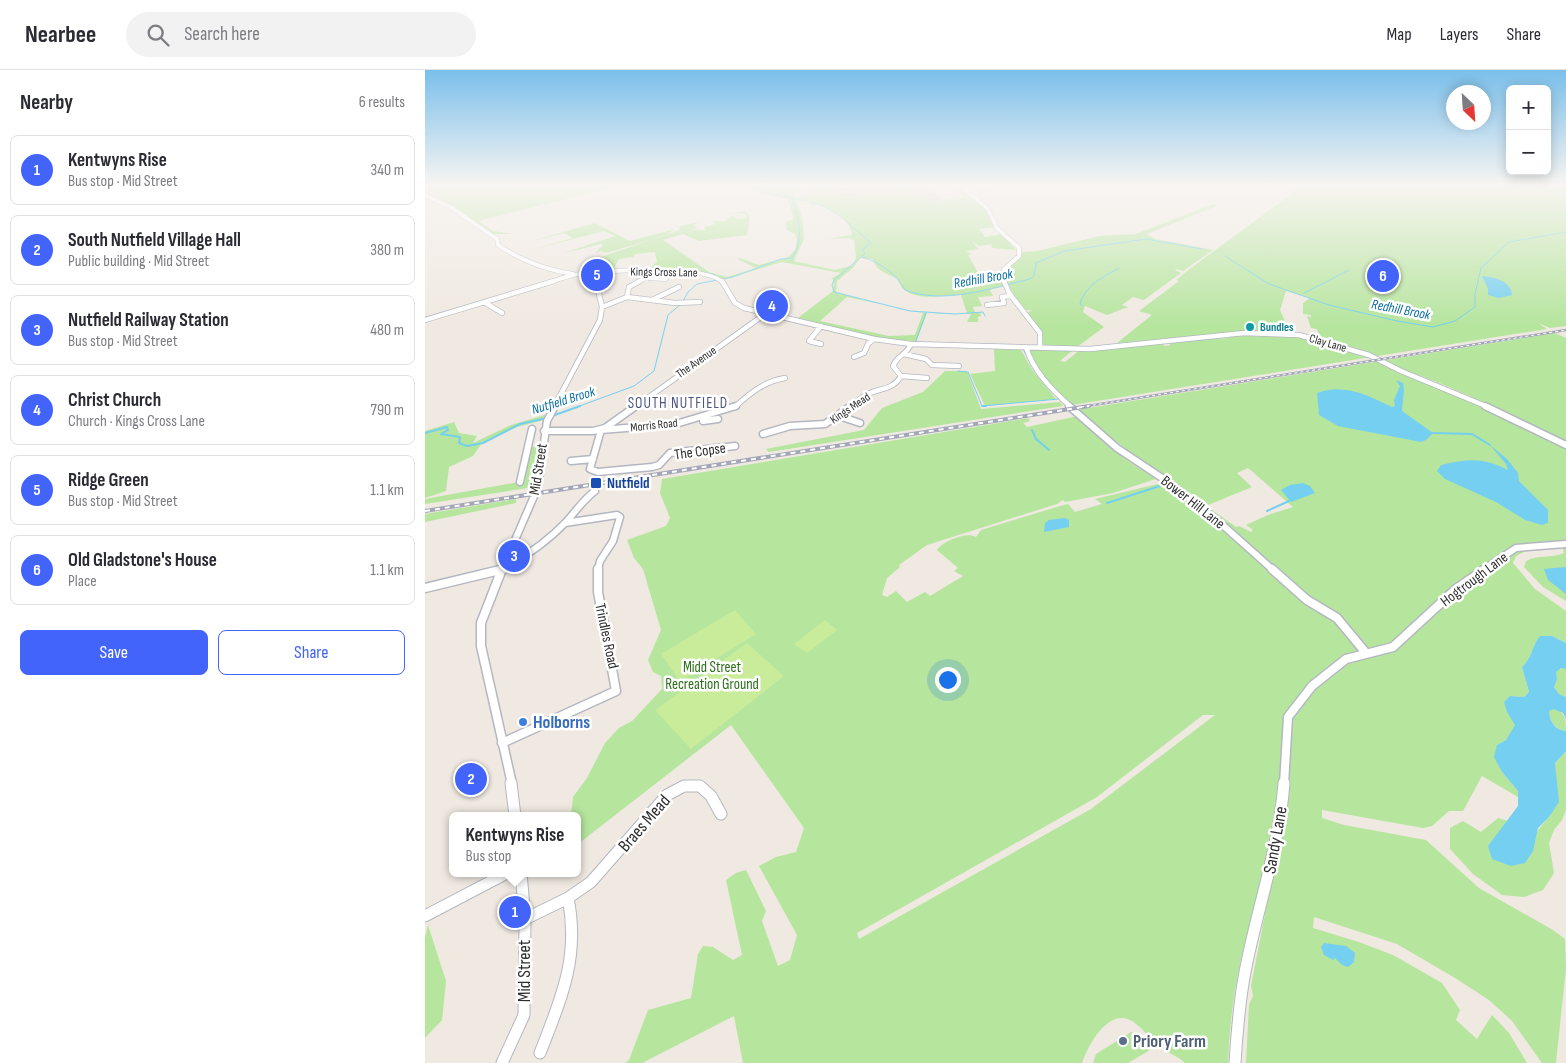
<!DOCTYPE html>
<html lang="en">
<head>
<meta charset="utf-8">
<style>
	body { margin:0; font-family:"Sofia Sans Condensed",sans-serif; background:#f2f2f3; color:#2b2b33 }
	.controls { position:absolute; right:15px; top:15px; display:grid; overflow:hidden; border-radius:8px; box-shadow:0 2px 12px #0003 }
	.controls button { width:45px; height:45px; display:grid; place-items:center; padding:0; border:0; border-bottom:1px solid #e1e1e2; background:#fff; color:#2b2b33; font:25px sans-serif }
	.compass { position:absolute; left:1021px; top:15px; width:45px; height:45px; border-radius:50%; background:#fff; box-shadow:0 2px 12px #0003; rotate:155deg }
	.you { position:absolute; left:522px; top:609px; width:18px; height:18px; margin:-12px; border:4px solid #fff; border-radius:50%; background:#1a73e8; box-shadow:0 0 0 8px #1a73e833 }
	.badge { display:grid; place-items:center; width:32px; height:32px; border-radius:50%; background:#4264fb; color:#fff; font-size:16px; font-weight:700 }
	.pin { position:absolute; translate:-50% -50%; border:2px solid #fff; box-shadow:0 1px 5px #0006 }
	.popup { position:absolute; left:24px; top:742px; width:132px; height:65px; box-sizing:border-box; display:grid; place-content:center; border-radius:8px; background:#fff; filter:drop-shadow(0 1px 4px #0005); font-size:16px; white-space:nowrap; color:#7c7c81 }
	.popup b { font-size:19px; color:#2b2b33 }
	.popup::after { content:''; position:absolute; left:50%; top:100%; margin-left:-10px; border:10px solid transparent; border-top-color:#fff }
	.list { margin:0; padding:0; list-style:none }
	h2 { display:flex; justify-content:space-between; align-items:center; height:65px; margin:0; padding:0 20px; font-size:21px }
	h2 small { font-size:16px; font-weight:400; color:#7c7c81 }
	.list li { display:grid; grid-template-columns:32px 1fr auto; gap:15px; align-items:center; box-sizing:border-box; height:70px; margin:0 10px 10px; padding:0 10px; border:1px solid #e1e1e2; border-radius:8px }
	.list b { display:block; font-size:19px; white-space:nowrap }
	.list p { margin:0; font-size:16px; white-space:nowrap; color:#7c7c81 }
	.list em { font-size:16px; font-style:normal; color:#7c7c81 }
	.actions { display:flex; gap:10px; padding:15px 20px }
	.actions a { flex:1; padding:11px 0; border:1px solid #4264fb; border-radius:8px; text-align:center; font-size:18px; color:#4264fb }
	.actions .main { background:#4264fb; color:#fff }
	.icon { flex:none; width:28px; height:28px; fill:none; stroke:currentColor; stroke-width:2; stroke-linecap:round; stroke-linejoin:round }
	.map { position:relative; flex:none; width:1141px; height:993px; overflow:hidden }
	header { display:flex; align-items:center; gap:30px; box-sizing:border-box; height:70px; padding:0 25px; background:#fff; border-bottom:1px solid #e1e1e2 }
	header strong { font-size:24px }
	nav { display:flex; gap:28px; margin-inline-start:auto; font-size:18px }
	.search { width:350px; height:45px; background:#f2f2f3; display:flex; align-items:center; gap:12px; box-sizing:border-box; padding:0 18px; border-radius:28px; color:#7c7c81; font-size:19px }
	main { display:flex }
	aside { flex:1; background:#fff }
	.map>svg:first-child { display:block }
	.green { fill:#b6e59e; fill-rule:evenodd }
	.pitch { fill:#c9ec9a }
	.water { fill:#75cff0 }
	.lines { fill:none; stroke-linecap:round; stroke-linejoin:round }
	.stream-far1 { stroke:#75cff0; stroke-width:1 }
	.stream { stroke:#75cff0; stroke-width:2 }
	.taxiway { fill:#c9c8cc; fill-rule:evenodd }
	.runway { fill:#c9c8cc; fill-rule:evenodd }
	.minor-far4-casing { stroke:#b4b7c1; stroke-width:5 }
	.minor-far3-casing { stroke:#b4b7c1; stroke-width:6 }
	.minor-far2-casing { stroke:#b4b7c1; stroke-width:9 }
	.minor-far1-casing { stroke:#b4b7c1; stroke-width:11 }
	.minor-casing { stroke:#b4b7c1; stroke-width:13 }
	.minor-far4 { stroke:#fff; stroke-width:4 }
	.minor-far3 { stroke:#fff; stroke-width:4.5 }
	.minor-far2 { stroke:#fff; stroke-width:6 }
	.minor-far1 { stroke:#fff; stroke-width:8 }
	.minor { stroke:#fff; stroke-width:11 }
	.rail-far1-casing { stroke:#a3a6b8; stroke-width:2.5 }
	.rail-casing { stroke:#a3a6b8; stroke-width:4 }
	.rail-far1 { stroke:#fff; stroke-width:1; stroke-dasharray:3; stroke-linecap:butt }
	.rail { stroke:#fff; stroke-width:2; stroke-dasharray:5; stroke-linecap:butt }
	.culture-dot { fill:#0f9aa8; stroke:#fff; stroke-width:2 }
	.transit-dot { fill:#1a4fb4; stroke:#fff; stroke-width:2 }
	.shop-dot { fill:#3f7fe0; stroke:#fff; stroke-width:2 }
	.service-dot { fill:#5c6f8a; stroke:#fff; stroke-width:2 }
	.labels { text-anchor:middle; stroke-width:5; stroke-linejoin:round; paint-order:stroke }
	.far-street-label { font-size:12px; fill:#2e2e2e; stroke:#fff }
	.far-culture-label { font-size:12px; font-weight:bold; fill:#0d838f; stroke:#fff; text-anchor:start }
	.far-water-label { font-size:14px; font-style:italic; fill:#0d6fa3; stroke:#fff }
	.far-quarter-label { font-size:15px; letter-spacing:1px; fill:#4d5680; stroke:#fff }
	.street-label { font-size:15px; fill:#2e2e2e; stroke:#fff }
	.transit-label { font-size:15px; font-weight:bold; fill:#164399; stroke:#fff; text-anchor:start }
	.park-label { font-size:15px; fill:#2c6e1b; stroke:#fff }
	.near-shop-label { font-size:18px; font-weight:bold; fill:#366cbe; stroke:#fff; text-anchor:start }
	.near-street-label { font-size:18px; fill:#2e2e2e; stroke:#fff }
	.near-service-label { font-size:18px; font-weight:bold; fill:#4e5e75; stroke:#fff; text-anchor:start }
</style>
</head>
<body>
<header>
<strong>Nearbee</strong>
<div class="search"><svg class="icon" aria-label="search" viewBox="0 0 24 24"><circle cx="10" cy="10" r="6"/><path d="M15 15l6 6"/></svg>Search here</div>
<nav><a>Map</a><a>Layers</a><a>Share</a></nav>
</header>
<main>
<aside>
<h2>Nearby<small>6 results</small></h2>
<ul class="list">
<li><span class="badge">1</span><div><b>Kentwyns Rise</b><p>Bus stop · Mid Street</p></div><em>340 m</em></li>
<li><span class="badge">2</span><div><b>South Nutfield Village Hall</b><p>Public building · Mid Street</p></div><em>380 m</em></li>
<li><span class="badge">3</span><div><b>Nutfield Railway Station</b><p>Bus stop · Mid Street</p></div><em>480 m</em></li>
<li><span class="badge">4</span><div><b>Christ Church</b><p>Church · Kings Cross Lane</p></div><em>790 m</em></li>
<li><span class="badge">5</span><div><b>Ridge Green</b><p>Bus stop · Mid Street</p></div><em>1.1 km</em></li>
<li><span class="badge">6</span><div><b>Old Gladstone's House</b><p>Place</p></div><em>1.1 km</em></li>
</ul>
<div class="actions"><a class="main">Save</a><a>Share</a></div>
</aside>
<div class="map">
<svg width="1141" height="993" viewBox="0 0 1141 993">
	<rect width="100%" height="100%" fill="#efe9e1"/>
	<path class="green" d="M0,116H187L188,117L53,151L68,161L89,164H65L25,135L7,125L13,124L0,119Z
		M325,116L379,117L369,124L371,127L381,125L389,119L386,117L398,116L418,123H442L469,118L465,121L473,119L470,116H493L488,119L492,121L497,120L499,122L495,124L501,123L512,133V131L540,127L533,121L538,120L560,138L569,157L554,159L560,167L576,164L591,180L568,178L566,175L568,174L554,176L547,171L553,179L541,181L546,184L543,185L558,212L571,211L569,204H575L579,216L565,220L568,226L553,227L557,236L548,237L550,242H555L556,246L553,247V252H542L546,244L502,243L491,271L453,269L373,248L408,221L409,210L406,209L416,203L357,192L294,211L296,213L281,205L223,200L232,192L230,182L210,184L208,187L194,189L188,200L165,201L156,196L164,191L252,161H258L252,160L256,157H251L275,152L268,155L272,158L266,160L278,159L270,161L281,160L279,157L291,154L289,151H302L301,149L308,146L313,149L322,148L319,143L304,144L320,141L325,147L322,165L274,171L258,164L238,170L284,202L302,207L331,198L313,189L314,188L334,195L363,187L370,180L372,169L370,164L362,160L361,152L369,149L365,136L367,135H364L362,129L335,123ZM371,130L385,131L382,133C401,135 424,145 427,165L403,169L423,168L429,170L431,188L427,196L409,200L369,191L379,169L377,146ZM435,188L448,189C449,199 463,205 472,208C475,213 476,218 481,221C494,231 521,225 536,225L542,243C498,248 452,233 411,222L412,211L428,198ZM422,227L498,243L490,265L464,266L395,251Z
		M877,116L1141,117V256L1125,258L1113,253L1122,259L647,335C635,324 602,296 605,279L648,280L635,291L640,292L655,280L736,273L740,276L745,275V272L804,268V266C847,261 889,269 930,280L895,268L892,259L886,258L882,246L886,247V245L878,244V233L885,228L861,221L855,240L862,256L859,257L861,261L873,263L816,262L692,273L727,245L714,241L754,211L751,210L766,198Z
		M788,134L792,136L722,164L730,169L788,180L758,201L751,199L750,200L756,203L719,230L708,227L697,235L703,237L682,245L660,236L658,242L679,257L652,277L620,276L618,274L617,261L602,243L607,240H601L589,226L580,206L583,198L598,182L613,181L674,166L711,164Z
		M170,153L205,171L250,159L239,166L181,183L176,181L170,183L178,175L176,174L139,183L190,166L179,161L106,180L148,168L140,163L107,171Z
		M1130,263L1141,268V373C1115,360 989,295 969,301L1027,322L1141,379V471L1094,476L1101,481L1091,486L1088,493L1110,519L1141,541V573L1127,566L1115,567C1105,578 1109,585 1097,597L1104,622L1099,627L1085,626L1082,642L1091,655L1081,670L1072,675L1077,702L1093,721V727L1057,706L1038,741H1024L1007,756L998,758L897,740V748L919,755L1001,770L1054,818L1128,860L1140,869L1141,898L1131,993H1117L1087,951L1064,930L1030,908L972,874L889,847L888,858L934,872L968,885L1017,913L1035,940L1031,950L1052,969L1067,945L1084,963L1102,993H821L824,935L828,926L826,916L840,844L830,839C813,888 805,942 803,993H760C752,985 742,983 735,977C725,969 718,958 707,951C683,937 663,976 657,993H318L309,946L217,993H200L204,990L223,940L266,928L273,884L278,876L288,877L308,890L317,885L301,810L311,803L321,800L341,841L337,851L353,896L365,890L372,865L334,796L351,787L371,782L379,758L306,655L153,774L152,746H146L148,727L162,708L180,673L194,658L207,651L237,619L236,606L228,602L223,590L236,560L218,499L209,488L202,470L241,456L245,448L235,423L237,409L603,348L605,351L598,353L602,357L653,346L700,389L731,409L688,423L640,432L638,430L632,434L502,475L474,495L475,497L462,508L457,525L462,527L471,521L482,532L500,522L505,526L538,506L529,501L533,498L512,480C517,472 541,461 551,467L556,460L635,436L643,434L650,442L677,434L670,429L737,413L790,453L874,528L863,511L784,441L787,440L811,457L814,456L826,462L828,460L821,455L843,445L868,437L823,398L812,403L827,417L783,435L713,388L651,340ZM778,645H790L666,739L434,869L432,863L672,727Z
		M569,279L596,280L608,301L631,329L560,336L545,304L570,301Z
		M520,301H542L556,339L635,332L638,336L344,382L341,379L439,360L457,338L498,322Z
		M120,345L119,350L92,357L57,373L48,386L24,397L21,421L0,428V361L29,352L34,363L52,366L48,373L86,355Z
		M113,376L110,420L103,421V418L0,434V429L99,411L107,377Z
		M91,429V433L0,452V444Z
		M1138,478H1141V531L1118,517L1099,497L1101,491C1113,484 1126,489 1139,483Z
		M1136,598L1141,599V627L1134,624L1129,617L1132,610L1130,602Z
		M1129,638C1141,644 1141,649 1141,661C1130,660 1125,651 1124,641Z
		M1141,681V740L1137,750L1129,760L1124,773L1129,803L1118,820L1099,827L1077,825L1048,804L1025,779V758L1038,751L1056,762L1073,748L1083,751L1063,776L1111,764C1114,757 1119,754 1123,748C1136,731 1130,712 1130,693Z
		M3,855L21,911L17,950L0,968V867Z
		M706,962L712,964L725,980L703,993H668L671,984Z"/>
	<path class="pitch" d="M310,540L331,564L255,611L236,584Z
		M400,550L412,560L382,583L369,574Z
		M322,573L359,606L266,679L230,640Z"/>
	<path class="water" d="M1057,206C1070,207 1086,211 1087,225L1074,228L1063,225V219Z
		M971,310L978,313L979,320L977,341L1008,363L1001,370L996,372L913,356L894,345L892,323C919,313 942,325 967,337L970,336L969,330L975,316Z
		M1065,375L1082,389L1093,403L1094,411L1123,440V453L1117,455L1100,450L1071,432L1020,409L1012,401L1016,395C1044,389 1057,387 1083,400L1081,394Z
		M878,413L885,416L890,423L866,432L856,420L865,415Z
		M640,448L644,450V457L619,462L620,453L624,450Z
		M1141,497V524L1123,510L1119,499Z
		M1115,566H1127L1141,573V599L1136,598L1131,602L1132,610L1129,617L1134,624L1141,627V649L1138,643L1129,639L1124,641C1125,652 1130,660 1141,661V681L1130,693L1134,732L1124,747L1113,758L1108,781L1100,793L1086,796L1067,789L1063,776L1093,736V721L1077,702L1069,687L1072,675L1081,670L1090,655L1082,642L1079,632L1085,626L1099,627L1104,622L1097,597C1109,585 1105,579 1115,566Z
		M899,873L921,876L930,883L929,892L923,897L917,895L910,888L908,890L899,885L896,877Z"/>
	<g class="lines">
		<path class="stream-far1" d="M330,116L343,123L382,131
			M556,123L557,120L576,116
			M385,132C412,138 425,156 446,173L437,180L440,183L437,187C454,191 472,205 480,220C519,235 566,218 605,209L609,206L611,193L639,181L721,169L777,179
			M800,186L844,214L904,235L972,251L1008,257L1030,251L1050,237V224L1056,198L1084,172L1141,162
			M436,187L409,210L407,215L409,222L485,241L530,244L558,242L560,246
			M274,202L288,204L295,208
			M879,223L924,200
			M258,231L263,222L272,214L308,207L356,189L367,188C380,169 373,149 367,128
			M657,236L655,233C661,215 678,207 694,198
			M491,271L501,243
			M753,272L786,269
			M598,279L610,302L622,316
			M533,301L542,302
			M543,302L557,336L634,329
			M152,337L209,316L229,301L243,245L256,234"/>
		<path class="stream" d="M557,336H561
			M127,346L155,336
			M607,360L611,369L624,380
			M0,363L22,357L23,360L16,364L35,367L34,373L42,376L58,373L95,354L122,348
			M1008,363L1047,364L1065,375
			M682,433L738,415
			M842,441L864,431"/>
		<path class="taxiway" d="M381,116H391L382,121L378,119Z
			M397,116L439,119L472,116L434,124Z
			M490,116H499L519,129L509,132Z"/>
		<path class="runway" d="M424,116H444L447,120L444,124H430Z"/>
		<defs>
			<path id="minor-far4" d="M536,116L563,139L572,158L594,178V186L579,199V212
				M0,125L27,138L72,169L73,175C95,190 121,200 148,204
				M169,202L171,212
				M125,212C135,209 145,205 155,204C180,200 282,195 297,212
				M213,212L220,208L241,209"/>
			<path id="minor-far3" d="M297,211L310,233L319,238L449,269L486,274L665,279L819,263L874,265L944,285L976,301L1063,337
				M579,211L584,223L615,263V278
				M202,227L250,233L275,232
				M227,230L254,217
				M59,232L77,243
				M562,235L579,233L577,227L585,226
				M177,237L202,227L204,217L215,211
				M0,250L129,211
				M396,256L384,271L396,274
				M601,277C608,301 627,320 646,337
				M479,284L501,289L507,295L534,296
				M429,287L439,283L443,274L449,269
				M476,306L502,308
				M129,337L175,250L177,237L171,211
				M210,337L340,244
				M310,337C325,323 340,311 360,308
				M425,337C431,332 437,326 445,323C457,318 469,319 476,306L468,296C472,285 481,286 486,274"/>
			<path id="minor-far2" d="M644,336L692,378L740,410L792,450L848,500
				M1060,336L1141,375
				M414,346L435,353
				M278,351L293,349
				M119,361H168L180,358L211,336
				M338,364L365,356L400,354L426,336
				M310,376L245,383L234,395L227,397L173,402L165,399L176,360L251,354L311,336
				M146,391L168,389
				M95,412L107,359
				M140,453L192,445L195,447L188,471L175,491L173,500
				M76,500C98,488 124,470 141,452C151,441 158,430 170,421
				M77,500L113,417L122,351L130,336
				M1058,500L1091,478L1141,474"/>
			<path id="minor-far1" d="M77,499L56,553V576L87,714
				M847,499L882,530L912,548L941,583
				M0,518L79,499
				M77,673L191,621L173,522V499
				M859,714L863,647L887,616L921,589L968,577L1031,519L1060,499"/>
			<path id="minor" d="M86,713L90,746
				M0,846L82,803
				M100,849L143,828L166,812L242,725L259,716H275L286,726L296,744
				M115,983C136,929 155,887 143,828
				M77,993L99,945L100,849L96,803
				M810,993C812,962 814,933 820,902C832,839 854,778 859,713"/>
		</defs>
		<use href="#minor-far4" class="minor-far4-casing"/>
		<use href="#minor-far3" class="minor-far3-casing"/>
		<use href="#minor-far2" class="minor-far2-casing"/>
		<use href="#minor-far1" class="minor-far1-casing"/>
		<use href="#minor" class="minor-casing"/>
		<use href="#minor-far4" class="minor-far4"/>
		<use href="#minor-far3" class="minor-far3"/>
		<use href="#minor-far2" class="minor-far2"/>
		<use href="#minor-far1" class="minor-far1"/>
		<use href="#minor" class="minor"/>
		<defs>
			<path id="rail-far1" d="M656,337L1141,260"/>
			<path id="rail" d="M0,441L664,336"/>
		</defs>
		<use href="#rail-far1" class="rail-far1-casing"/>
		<use href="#rail" class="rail-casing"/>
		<use href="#rail-far1" class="rail-far1"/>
		<use href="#rail" class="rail"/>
	</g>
	<linearGradient id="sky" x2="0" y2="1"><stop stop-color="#7abfeb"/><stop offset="0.45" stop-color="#f8f5f2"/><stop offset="1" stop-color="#f8f5f2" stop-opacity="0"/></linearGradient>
	<rect width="1141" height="255" fill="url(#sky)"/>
	<circle class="culture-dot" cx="825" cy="257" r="5"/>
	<rect class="transit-dot" x="165" y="407" width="12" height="12" rx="2.5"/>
	<circle class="shop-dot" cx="98" cy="652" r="5"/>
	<circle class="service-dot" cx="698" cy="971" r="5"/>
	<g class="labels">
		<g class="far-street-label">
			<text transform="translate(239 202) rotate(1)" y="4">Kings Cross Lane</text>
			<text transform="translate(903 273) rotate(16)" y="4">Clay Lane</text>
			<text transform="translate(271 292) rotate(-35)" y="4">The Avenue</text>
			<text transform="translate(425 338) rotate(-34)" y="4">Kings Mead</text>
			<text transform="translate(229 355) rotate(-6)" y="4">Morris Road</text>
		</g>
		<g class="far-culture-label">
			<text x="835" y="261">Bundles</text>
		</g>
		<g class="far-water-label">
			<text transform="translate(558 208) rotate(-10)" y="5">Redhill Brook</text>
			<text transform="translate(976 239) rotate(11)" y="5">Redhill Brook</text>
			<text transform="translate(138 330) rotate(-17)" y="5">Nutfield Brook</text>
		</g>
		<g class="far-quarter-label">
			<text x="253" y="338">SOUTH NUTFIELD</text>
		</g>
		<g class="street-label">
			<text transform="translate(275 381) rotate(-8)" y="5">The Copse</text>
			<text transform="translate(113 399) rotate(-81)" y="5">Mid Street</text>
			<text transform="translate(768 432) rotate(38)" y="5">Bower Hill Lane</text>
			<text transform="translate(1049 509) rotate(-37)" y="5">Hogtrough Lane</text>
			<text transform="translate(182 566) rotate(78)" y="5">Trindles Road</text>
		</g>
		<g class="transit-label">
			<text x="182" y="418">Nutfield</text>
		</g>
		<g class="park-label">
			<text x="287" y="602">Midd Street<tspan x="287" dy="17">Recreation Ground</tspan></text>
		</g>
		<g class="near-shop-label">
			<text x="108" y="658">Holborns</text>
		</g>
		<g class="near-street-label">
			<text transform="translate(219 753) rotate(-49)" y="6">Braes Mead</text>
			<text transform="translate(850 770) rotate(-80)" y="6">Sandy Lane</text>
			<text transform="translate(99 901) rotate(-90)" y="6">Mid Street</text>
		</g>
		<g class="near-service-label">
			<text x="708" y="977">Priory Farm</text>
		</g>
	</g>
</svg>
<div class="controls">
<button>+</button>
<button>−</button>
</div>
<svg class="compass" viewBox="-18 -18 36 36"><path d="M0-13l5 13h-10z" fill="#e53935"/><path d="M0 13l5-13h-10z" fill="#7c7c81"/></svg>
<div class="you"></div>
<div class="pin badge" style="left:90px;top:842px">1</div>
<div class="popup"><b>Kentwyns Rise</b>Bus stop</div>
<div class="pin badge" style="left:46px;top:709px">2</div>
<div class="pin badge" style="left:89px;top:486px">3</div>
<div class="pin badge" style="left:347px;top:236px">4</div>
<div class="pin badge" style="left:172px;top:205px">5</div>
<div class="pin badge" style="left:958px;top:206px">6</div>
</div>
</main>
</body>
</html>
